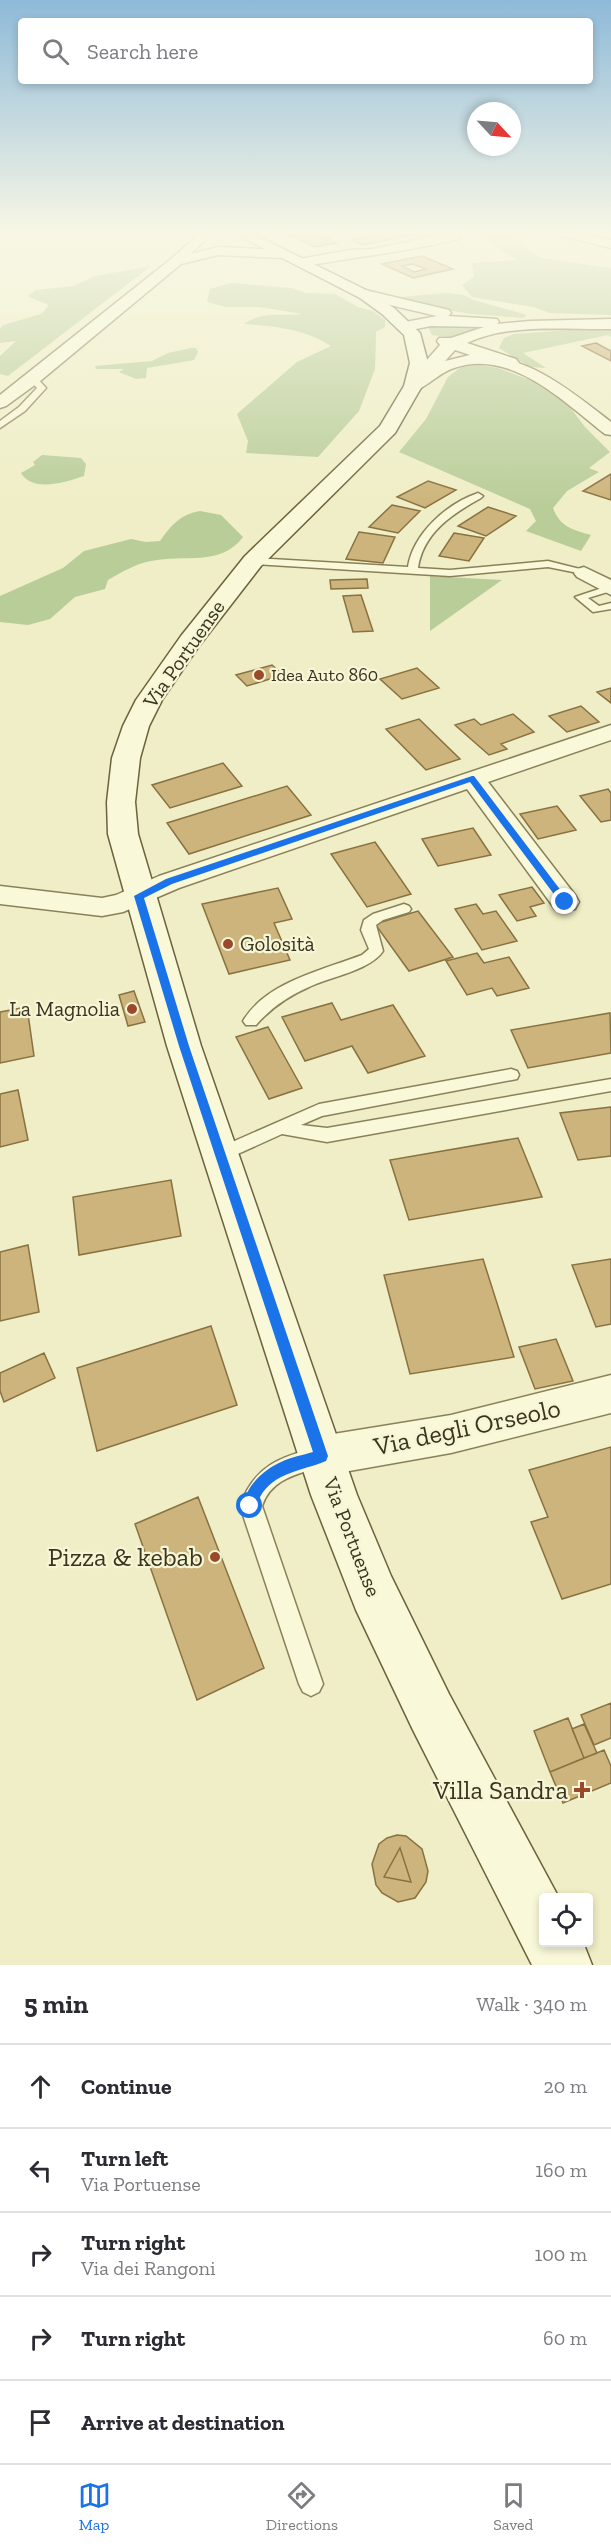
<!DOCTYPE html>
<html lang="en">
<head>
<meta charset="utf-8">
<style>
	body { margin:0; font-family:"Zilla Slab",serif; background:#f7f7f7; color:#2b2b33 }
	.controls { position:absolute; right:18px; bottom:18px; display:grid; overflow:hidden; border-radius:6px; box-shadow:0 3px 9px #0003 }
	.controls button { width:54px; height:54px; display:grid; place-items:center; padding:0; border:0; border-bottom:2px solid #e1e1e2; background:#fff; color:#2b2b33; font:30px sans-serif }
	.compass { position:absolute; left:467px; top:102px; width:54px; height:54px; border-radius:50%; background:#fff; box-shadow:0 3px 9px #0003; rotate:116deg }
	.stop { position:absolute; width:18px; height:18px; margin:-14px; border:4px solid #1a73e8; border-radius:50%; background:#fff }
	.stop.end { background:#1a73e8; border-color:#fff; box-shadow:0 2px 6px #0008 }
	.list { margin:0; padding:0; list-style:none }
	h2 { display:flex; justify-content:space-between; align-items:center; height:78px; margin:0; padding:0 24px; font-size:26px }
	h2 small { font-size:20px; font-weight:400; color:#7c7c81 }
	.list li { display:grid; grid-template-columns:39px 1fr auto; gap:18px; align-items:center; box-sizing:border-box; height:84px; padding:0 24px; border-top:2px solid #e1e1e2 }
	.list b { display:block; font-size:22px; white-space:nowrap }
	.list p { margin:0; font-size:20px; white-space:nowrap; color:#7c7c81 }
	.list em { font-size:20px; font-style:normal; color:#7c7c81 }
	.icon { flex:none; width:33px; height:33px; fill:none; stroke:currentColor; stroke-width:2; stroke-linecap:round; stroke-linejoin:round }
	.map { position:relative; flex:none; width:611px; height:1965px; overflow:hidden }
	.search { position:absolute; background:#fff; box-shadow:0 3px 9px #0003; left:18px; right:18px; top:18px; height:66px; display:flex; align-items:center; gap:15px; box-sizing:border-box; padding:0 21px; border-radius:6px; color:#7c7c81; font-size:22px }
	.sheet { height:498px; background:#fff }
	nav { display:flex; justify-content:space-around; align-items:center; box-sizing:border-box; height:84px; border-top:2px solid #e1e1e2; background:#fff; font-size:16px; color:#7c7c81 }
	nav a { display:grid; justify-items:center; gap:3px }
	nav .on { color:#1a73e8 }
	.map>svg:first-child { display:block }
	.green { fill:#b9cd99 }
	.building { fill:#cdb47c; stroke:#897241; stroke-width:1.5; fill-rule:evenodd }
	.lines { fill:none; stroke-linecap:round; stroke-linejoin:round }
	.service-casing { stroke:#8a815b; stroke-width:3 }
	.minor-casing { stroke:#8a815b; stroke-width:3 }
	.tertiary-casing { stroke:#8a815b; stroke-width:3 }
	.secondary-casing { stroke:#6c623e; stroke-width:3 }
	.service { fill:#f9f8d9; fill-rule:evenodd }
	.minor { fill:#f9f8d9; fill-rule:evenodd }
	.tertiary { fill:#f9f8d9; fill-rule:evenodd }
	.secondary { fill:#f9f8d9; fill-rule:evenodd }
	.route { fill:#1a73e8 }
	.poi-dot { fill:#9a492b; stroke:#f6f6d6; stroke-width:2 }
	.labels { text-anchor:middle; stroke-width:4.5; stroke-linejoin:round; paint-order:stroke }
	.far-poi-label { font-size:18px; fill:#3a341f; stroke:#f6f6d6; text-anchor:start }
	.street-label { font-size:21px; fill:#3a341f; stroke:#f6f6d6 }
	.poi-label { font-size:21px; fill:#3a341f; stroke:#f6f6d6; text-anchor:start }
	.near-street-label { font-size:26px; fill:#3a341f; stroke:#f6f6d6 }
	.near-poi-label { font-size:26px; fill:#3a341f; stroke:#f6f6d6; text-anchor:end }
</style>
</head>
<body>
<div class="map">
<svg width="611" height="1965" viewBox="0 0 611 1965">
	<rect width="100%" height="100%" fill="#efeec6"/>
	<path class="green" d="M471,230H504L541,258L611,268V315L550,313L533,307L472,297L462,285L474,277L472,263L517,260Z
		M151,266L8,376L0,374V356L16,341L0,343V329L3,325L41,314L49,305L27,296L36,290L73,286L95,276Z
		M230,283L292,288L305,293L335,294L358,307L373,311L385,320V327L376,332L375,369L359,411L318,457L246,453L248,441L237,414L297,362L331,346C305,329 275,326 244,324C263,310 282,317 302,314L260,307H226L207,302L210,289Z
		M447,293L463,295L474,300L527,315L523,318L471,314L404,303L399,297Z
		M426,324H510L450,337L432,335Z
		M611,327V337L608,335L523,353L546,368L530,367L499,348L504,338L514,334Z
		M191,348H196L198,352L194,360L147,368L146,378L136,379L119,372L124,369H96L95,366L152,361L168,353Z
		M480,365L498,368L557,390L585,427L610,452L589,468L599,472L567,491L553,508C560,527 573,530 591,535L581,551L526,531L536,521L530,509L399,452L426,419L448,377L461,367Z
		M42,455L81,458L86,464L84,476C66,482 33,493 21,473L35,465L33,462Z
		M200,511L221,515L243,537C221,567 183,554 151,561C135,564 122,572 108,580L105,589L75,597L50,619L28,625L0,622V596L63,568L84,551L131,539L146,542L160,541C171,525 181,514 200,511Z
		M430,576L502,580L430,631Z"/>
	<path class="building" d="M280,230H309L337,243L315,247Z
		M403,230L415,234L363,245L351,240Z
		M422,256L453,269L413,278L382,264ZM413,264L426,269L414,272L402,266Z
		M596,343L611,351V361L582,346Z
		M611,474V500L583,491Z
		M428,481L456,490L425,508L397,497Z
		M392,505L420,511L398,533L369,527Z
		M488,507L516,516L486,536L458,526Z
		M359,532L395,537L383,563L346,559Z
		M454,533L484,538L469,561L439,556Z
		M367,579L368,588L331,589L330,580Z
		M361,595L373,631L353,632L343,596Z
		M272,665L283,675L247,686L236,675Z
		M417,668L439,688L402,699L380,679Z
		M611,688V703L597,692Z
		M581,706L599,722L567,732L549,716Z
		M513,714L534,732L501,744L507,749L489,755L455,725L474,719L481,725Z
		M419,719L460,759L426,770L386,729Z
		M223,763L242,786L170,808L152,785Z
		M287,786L311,815L189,854L167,823Z
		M608,789L611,793V820L601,822L580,796Z
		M557,806L576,830L538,839L520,814Z
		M473,828L491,855L438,866L422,839Z
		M375,842L411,894L367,907L331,854Z
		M532,887L544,903L530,907L536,916L517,921L499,895Z
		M278,888L292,919L274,923L290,960L229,974L202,904Z
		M476,904L483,914L496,911L517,941L482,950L455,909Z
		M418,911L453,957L409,971L375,924Z
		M477,953L484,963L509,957L529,988L497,996L492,988L467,995L446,961Z
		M134,991L145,1022L128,1026L119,995Z
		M332,1003L341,1020L393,1005L425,1056L368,1073L352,1046L305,1061L282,1017Z
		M27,1007L34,1056L0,1063V1012Z
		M610,1013L611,1053L528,1068L511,1030Z
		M268,1027L302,1088L269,1099L236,1037Z
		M18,1090L28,1140L0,1147V1094Z
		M611,1107V1156L578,1160L560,1113Z
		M518,1138L542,1197L409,1220L390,1160Z
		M171,1180L181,1236L79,1255L73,1197Z
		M28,1245L39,1312L0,1321V1252Z
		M483,1259L514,1357L410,1374L384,1275Z
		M611,1259V1324L596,1327L572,1265Z
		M211,1326L237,1405L97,1451L77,1368Z
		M556,1339L573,1381L535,1389L519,1347Z
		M44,1353L55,1378L4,1402L0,1391V1373Z
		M611,1447V1584L562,1599L531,1522L548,1517L529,1470Z
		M198,1497L264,1668L197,1700L135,1524Z
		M611,1703V1738L594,1745L581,1715Z
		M568,1718L584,1758L550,1772L534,1731Z
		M584,1724L597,1753L584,1758L572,1729Z
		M604,1750L611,1766V1783L563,1803L550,1772Z
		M397,1835L406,1836L422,1849L428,1871L426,1882L415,1898L398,1902L382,1893L376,1885L372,1864L379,1844L387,1838ZM400,1848L411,1882L384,1877Z
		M400,1848L411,1882L384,1877Z"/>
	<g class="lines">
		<defs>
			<path id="service" d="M30,377H36L46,388L25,411L0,428V421L19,407L37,388L29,379Z
				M478,493L483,496L481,498C452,514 423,533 418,568L450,570L548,561L588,571V575L548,567L450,576L253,564L248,561L253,558L408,567C413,534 446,504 478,493Z
				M611,585V591L588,598L599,606L611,603V609L593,612L575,597Z
				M404,904L409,906L411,909L409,912L383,920L376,925L383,951C371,970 330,977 309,987C288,996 271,1008 256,1025H246L243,1021C266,982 323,970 362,955L369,949L361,930L364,920L373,914Z
				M511,1069L517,1071L519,1075L517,1079L322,1116L301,1125L327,1128L611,1079V1091L327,1142L282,1134L220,1162L214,1160L211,1155L214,1150L319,1104Z
				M320,1447L327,1450L330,1457L327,1464C302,1474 272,1476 262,1506L323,1684L319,1692L311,1696L303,1692L299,1684L240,1506C254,1466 281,1456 320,1447Z"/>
			<path id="minor" d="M204,230H217L190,254L218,247L281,250L287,254L281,258L218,255L181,264L39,382L6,406L0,408V395L171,259Z
				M547,230H568L611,240V248L549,233Z
				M455,232L459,233L461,236L459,239C407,252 353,257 300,267L293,263L300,259L349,250L373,249Z
				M474,354C532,358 567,388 611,422V435L605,434C564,402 511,348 454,368C441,372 431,383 419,389L413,391L405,386L441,362Z
				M584,567L611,580V595L577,577L574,573L577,569Z
				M611,725V740L488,782L575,895L579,902L575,909L565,911L555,909L467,789L179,888L123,912L102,916L0,904V886L102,898L116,895L159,876Z
				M611,1375V1413L451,1453L321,1476L306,1470L300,1456L306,1442L321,1436L451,1415Z"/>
			<path id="tertiary" d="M365,290L449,310L451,313L448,316L497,319L499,322L497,324L530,321L611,319V329C565,330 509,323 467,343L516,359L519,363L516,367L510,368L455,350L419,390H407L404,386L440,345L437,341L439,338H451L484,327L431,326L406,331L400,329L398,326L400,323L437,316L360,298L357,295L360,292Z"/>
			<path id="secondary" d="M228,230H245L370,292L394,308L420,333L428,363L422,386L395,433L261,566L199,646L162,700L149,726L140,758L135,802L138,834L201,1046L357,1495L391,1576L449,1694L559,1898H544V1942H583L592,1965H532L413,1730L356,1610L311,1495L167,1046L108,834L107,802L112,758L123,726L136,700L181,636L245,556L380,426L404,386L410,363L404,335L382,314L360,298Z"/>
		</defs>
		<use href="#service" class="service-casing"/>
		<use href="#minor" class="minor-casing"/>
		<use href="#tertiary" class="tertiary-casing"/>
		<use href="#secondary" class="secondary-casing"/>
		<use href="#service" class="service"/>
		<use href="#minor" class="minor"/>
		<use href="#tertiary" class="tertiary"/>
		<use href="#secondary" class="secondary"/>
	</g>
	<linearGradient id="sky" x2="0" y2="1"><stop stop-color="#8ebad9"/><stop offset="0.46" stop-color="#f8f7e5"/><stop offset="1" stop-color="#f8f7e5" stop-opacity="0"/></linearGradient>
	<rect width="611" height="505" fill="url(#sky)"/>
	<path class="route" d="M472,776H474L568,900V905H562L470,782L172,884L144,898L189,1046L328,1456L326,1461C302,1471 274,1472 260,1497C258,1501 257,1507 255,1511L250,1513L246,1511C238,1491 266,1468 281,1462C291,1457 303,1455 313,1452L179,1046L134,896L166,879Z"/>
	<g class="poi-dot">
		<circle cx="259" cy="675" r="6"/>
		<circle cx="228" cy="944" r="6"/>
		<circle cx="132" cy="1009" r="6"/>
		<circle cx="215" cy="1557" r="6"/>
		<path d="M579 1781h6v6h6v6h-6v6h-6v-6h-6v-6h6z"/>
	</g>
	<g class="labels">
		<g class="far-poi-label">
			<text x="271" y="681">Idea Auto 860</text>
		</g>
		<g class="street-label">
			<text transform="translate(184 654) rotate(-55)" y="7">Via Portuense</text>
			<text transform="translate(352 1537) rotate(69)" y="7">Via Portuense</text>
		</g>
		<g class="poi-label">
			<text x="240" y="951">Golosità</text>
			<text x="120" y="1016" text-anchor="end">La Magnolia</text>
		</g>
		<g class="near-street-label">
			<text transform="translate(467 1427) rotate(-12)" y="9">Via degli Orseolo</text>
		</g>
		<g class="near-poi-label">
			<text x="203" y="1566">Pizza &amp; kebab</text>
			<text x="568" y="1799">Villa Sandra</text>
		</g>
	</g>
</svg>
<div class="controls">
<button><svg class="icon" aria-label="locate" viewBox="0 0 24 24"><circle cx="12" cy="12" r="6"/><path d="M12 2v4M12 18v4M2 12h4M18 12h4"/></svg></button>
</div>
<svg class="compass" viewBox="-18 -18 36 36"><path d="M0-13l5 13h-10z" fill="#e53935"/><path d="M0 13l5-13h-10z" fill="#7c7c81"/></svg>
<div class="stop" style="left:250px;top:1506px"></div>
<div class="stop end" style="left:565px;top:902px"></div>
<div class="search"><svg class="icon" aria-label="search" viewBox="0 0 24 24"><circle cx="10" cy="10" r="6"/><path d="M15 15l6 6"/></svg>Search here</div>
</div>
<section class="sheet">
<h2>5 min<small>Walk · 340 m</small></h2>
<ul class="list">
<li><svg class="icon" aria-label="ahead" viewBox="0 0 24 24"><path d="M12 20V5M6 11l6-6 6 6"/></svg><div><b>Continue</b></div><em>20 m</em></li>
<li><svg class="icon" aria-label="left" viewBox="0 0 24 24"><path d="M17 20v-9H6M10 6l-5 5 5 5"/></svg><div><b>Turn left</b><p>Via Portuense</p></div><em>160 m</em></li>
<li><svg class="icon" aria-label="right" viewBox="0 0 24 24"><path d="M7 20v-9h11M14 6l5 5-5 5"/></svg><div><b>Turn right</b><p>Via dei Rangoni</p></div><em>100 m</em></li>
<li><svg class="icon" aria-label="right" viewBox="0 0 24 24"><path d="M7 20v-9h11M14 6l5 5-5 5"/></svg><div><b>Turn right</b></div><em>60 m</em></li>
<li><svg class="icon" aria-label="arrive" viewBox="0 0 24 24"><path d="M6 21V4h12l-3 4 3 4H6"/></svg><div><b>Arrive at destination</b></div></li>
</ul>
</section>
<nav>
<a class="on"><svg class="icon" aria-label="map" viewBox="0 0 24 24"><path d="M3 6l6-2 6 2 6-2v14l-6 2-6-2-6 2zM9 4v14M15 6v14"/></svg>Map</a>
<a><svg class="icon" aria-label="directions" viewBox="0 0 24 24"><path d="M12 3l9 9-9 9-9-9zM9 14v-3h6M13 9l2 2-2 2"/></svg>Directions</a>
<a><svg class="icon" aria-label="saved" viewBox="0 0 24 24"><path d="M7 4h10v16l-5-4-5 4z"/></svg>Saved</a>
</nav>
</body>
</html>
